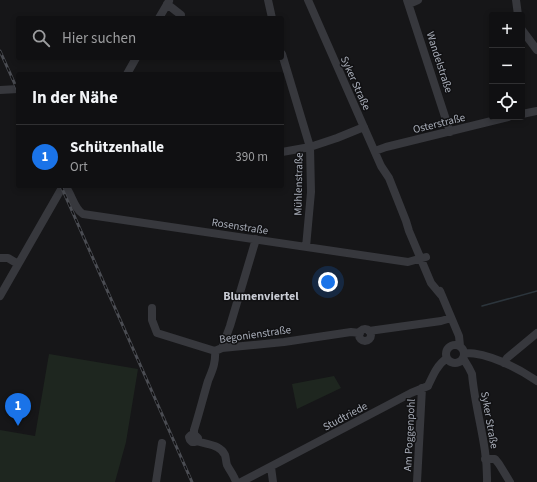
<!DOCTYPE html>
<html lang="de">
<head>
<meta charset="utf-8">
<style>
	body { margin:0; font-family:"Source Sans 3",sans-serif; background:#19191b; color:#f1f3f6 }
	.controls { position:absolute; right:12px; top:12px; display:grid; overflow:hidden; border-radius:4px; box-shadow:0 2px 6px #0003 }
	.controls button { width:36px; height:36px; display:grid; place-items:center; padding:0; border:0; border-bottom:1px solid #303032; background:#101012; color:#f1f3f6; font:20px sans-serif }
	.you { position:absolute; left:328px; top:282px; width:14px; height:14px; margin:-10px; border:3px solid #fff; border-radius:50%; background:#1a73e8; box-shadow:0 0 0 6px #1a73e833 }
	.badge { display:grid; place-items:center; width:26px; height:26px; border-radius:50%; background:#1a73e8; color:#fff; font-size:13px; font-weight:700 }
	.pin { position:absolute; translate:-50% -33px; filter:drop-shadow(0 1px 2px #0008) }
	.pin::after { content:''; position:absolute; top:21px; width:14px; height:12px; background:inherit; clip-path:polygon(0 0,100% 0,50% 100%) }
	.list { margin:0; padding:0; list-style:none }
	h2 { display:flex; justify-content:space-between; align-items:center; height:52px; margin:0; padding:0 16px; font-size:17px }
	h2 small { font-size:13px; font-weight:400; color:#9c9d9f }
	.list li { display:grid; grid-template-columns:26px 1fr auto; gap:12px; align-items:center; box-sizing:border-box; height:64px; padding:0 16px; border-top:1px solid #303032 }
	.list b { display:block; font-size:15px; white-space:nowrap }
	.list p { margin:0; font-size:13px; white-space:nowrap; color:#9c9d9f }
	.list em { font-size:13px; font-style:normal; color:#9c9d9f }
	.icon { flex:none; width:22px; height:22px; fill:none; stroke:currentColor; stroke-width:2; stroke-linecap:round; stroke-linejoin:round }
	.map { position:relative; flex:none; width:537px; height:482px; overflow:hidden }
	.search { position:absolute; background:#101012; box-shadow:0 2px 6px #0003; left:16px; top:16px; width:268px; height:44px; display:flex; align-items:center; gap:10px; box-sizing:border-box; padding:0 14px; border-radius:4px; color:#9c9d9f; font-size:15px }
	.panel { position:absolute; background:#101012; box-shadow:0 2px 6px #0003; left:16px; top:72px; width:268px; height:116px; border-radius:4px }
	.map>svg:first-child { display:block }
	.green { fill:#1e261f }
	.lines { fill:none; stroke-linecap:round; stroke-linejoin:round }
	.stream { stroke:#2c353c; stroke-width:1.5 }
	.minor { stroke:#37383d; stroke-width:8 }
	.rail-casing { stroke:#4a4c52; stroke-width:3 }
	.rail { stroke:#111113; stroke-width:1.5; stroke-dasharray:4.5; stroke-linecap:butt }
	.labels { text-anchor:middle; stroke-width:3; stroke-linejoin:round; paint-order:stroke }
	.street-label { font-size:11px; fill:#a8adb8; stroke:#111113 }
	.neighbourhood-label { font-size:12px; font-weight:bold; fill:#c9ccd4; stroke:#111113 }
</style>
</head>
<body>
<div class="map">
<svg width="537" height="482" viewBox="0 0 537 482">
	<rect width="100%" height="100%" fill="#161618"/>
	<path class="green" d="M49,354L138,369L126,442L115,482H0V430L35,436Z
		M334,376L341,388L297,409L292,384Z"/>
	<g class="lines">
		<path class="stream" d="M482,306L537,291"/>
		<path class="minor" d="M268,0L272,18
			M308,0L381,166L389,178L406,221L409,231L431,283L441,295
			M407,0L450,132
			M516,0L518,15
			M167,4L181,15L180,18
			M409,4L418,0
			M159,18L169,1
			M522,30L537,50
			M282,54L310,147L311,192L306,247
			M127,74L136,58
			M0,90L18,89
			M522,114L537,111
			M375,151L386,147L508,117
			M282,152L310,147L337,138L364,127
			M65,186C72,194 74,209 83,214L408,262L426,257
			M0,258H8L18,264
			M440,291L459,336L460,346
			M0,296L63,186
			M152,308V320L157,333L215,351L222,348L284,342L351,332L360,333
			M359 335a6 6 0 1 1 12 0a6 6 0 1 1-12 0Z
			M369,331L441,321L451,318
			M446 354a9 9 0 1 1 18 0a9 9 0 1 1-18 0Z
			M222,348L230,326L256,239
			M464,353C487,352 518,368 537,381
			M463,358L469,368L472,374C475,410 488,446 487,482
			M504,363L507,358L537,333
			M194,434L191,435L189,437L190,440L192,442H195L197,441L198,438L194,434V430C199,414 203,398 208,381C212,371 216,363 215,351
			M197,441C207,445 220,444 225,455C226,458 226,462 227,465C230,471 234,475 236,482
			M485,459H495L499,464L510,482
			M271,467L273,482
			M156,482L162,443
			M241,482L411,393L428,386C433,375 437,365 447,358
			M417,482L422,388"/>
		<defs>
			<path id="rail" d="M0,51L18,91
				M61,186L192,482"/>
		</defs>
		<use href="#rail" class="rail-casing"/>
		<use href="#rail" class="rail"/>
	</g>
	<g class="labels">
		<g class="street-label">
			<text transform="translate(440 62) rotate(72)" y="4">Wandelstraße</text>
			<text transform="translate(356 83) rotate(66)" y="4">Syker Straße</text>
			<text transform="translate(439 123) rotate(-14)" y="4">Osterstraße</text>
			<text transform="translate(298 184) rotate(-89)" y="4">Mühlenstraße</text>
			<text transform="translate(240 226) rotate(9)" y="4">Rosenstraße</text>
			<text transform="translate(255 334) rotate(-8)" y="4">Begonienstraße</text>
			<text transform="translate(345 416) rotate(-28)" y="4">Studtriede</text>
			<text transform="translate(490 420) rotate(80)" y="4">Syker Straße</text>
			<text transform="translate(409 435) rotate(-87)" y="4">Am Poggenpohl</text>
		</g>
		<g class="neighbourhood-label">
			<text x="261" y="300">Blumenviertel</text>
		</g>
	</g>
</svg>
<div class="controls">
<button>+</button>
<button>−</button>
<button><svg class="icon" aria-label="locate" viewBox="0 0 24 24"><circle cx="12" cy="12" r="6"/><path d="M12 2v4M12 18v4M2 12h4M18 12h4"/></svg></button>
</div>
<div class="you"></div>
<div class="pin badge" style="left:18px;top:426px">1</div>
<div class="search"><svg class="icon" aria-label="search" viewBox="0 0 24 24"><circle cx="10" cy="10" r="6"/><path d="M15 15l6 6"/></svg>Hier suchen</div>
<section class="panel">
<h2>In der Nähe<small></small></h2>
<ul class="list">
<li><span class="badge">1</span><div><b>Schützenhalle</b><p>Ort</p></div><em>390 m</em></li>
</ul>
</section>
</div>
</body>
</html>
